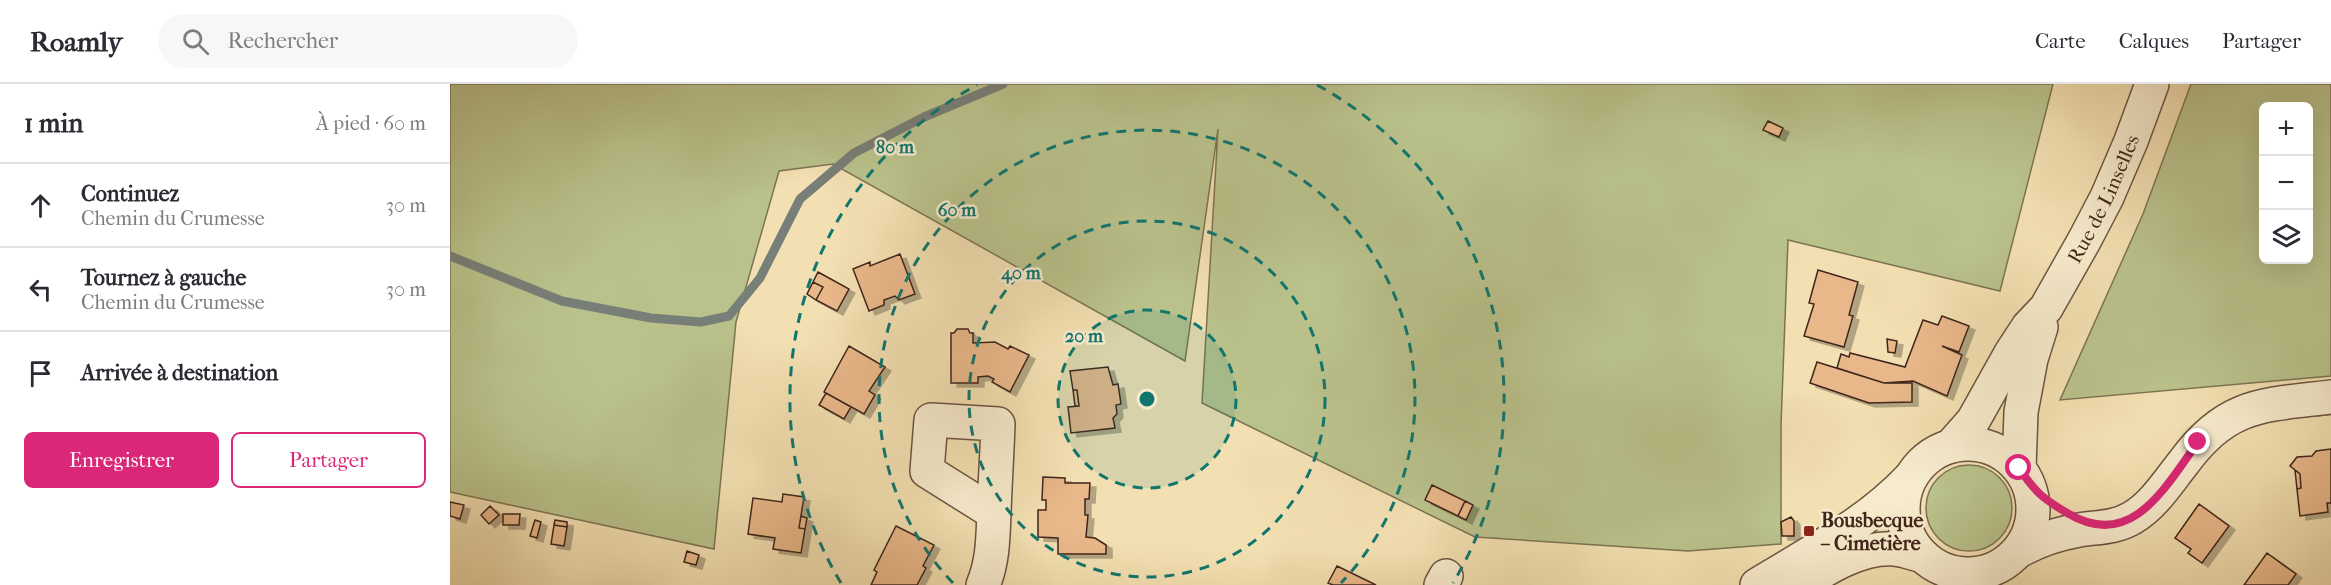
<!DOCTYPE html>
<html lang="fr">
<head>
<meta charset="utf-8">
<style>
	body { margin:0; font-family:"IM FELL French Canon",serif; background:#f7f7f7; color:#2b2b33 }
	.controls { position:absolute; right:18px; top:18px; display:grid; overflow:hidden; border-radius:9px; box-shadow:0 6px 24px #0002 }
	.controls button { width:54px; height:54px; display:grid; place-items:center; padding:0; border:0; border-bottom:2px solid #e1e1e2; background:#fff; color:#2b2b33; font:30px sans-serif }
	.stop { position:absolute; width:18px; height:18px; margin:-14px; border:4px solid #db2777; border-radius:50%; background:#fff }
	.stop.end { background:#db2777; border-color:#fff; box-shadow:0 2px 6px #0008 }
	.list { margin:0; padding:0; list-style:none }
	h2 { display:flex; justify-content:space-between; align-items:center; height:78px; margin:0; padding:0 24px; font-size:26px }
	h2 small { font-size:20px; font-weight:400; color:#7c7c81 }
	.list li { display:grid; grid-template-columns:39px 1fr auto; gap:18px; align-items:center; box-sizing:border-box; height:84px; padding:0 24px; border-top:2px solid #e1e1e2 }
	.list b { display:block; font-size:22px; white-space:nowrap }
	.list p { margin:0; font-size:20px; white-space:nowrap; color:#7c7c81 }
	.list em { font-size:20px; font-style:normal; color:#7c7c81 }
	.actions { display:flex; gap:12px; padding:18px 24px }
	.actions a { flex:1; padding:14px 0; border:2px solid #db2777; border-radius:9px; text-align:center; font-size:21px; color:#db2777 }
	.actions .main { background:#db2777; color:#fff }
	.icon { flex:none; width:33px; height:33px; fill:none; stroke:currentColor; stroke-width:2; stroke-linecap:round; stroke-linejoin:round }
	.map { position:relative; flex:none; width:1881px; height:501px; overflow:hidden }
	header { display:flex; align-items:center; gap:36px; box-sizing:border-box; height:84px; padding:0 30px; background:#fff; border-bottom:2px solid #e1e1e2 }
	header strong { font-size:28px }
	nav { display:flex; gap:33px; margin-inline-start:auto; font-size:21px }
	.search { width:420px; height:54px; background:#f7f7f7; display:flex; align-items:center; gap:15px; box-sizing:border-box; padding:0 21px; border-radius:33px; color:#7c7c81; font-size:22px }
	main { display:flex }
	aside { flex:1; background:#fff }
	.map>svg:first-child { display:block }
	.green { fill:#bac28c; stroke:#7c7453; stroke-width:1.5; fill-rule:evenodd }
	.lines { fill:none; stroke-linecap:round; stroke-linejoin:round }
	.stream { stroke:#787f78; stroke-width:9 }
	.building { fill:#e9b88a; stroke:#3f251a; stroke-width:1.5; filter:url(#shadow) }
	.minor-casing { stroke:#6c5440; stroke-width:36 }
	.minor { stroke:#f7ebcd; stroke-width:33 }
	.route { stroke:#db2777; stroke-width:8 }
	.ring { fill:none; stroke:#0f766e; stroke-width:3; stroke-dasharray:10 8 }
	.poi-dot { fill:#8f2418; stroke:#f7ebcd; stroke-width:2 }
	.labels { text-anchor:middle; stroke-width:5; stroke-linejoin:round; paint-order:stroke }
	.street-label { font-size:20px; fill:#3f251a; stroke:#f7ebcd }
	.poi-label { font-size:20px; font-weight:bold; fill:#3f251a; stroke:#f7ebcd; text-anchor:start }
	.centre { fill:#0f766e; stroke:#f7ebcd; stroke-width:3 }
	.ring-label { font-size:18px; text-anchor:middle; font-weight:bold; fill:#0f766e; stroke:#f7ebcd; stroke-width:5; stroke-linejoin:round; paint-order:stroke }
</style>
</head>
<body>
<header>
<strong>Roamly</strong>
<div class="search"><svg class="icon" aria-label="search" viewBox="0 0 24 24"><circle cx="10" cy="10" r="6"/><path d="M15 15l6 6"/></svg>Rechercher</div>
<nav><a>Carte</a><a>Calques</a><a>Partager</a></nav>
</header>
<main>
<aside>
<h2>1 min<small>À pied · 60 m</small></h2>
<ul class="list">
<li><svg class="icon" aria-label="ahead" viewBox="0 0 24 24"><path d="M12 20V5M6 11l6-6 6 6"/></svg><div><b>Continuez</b><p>Chemin du Crumesse</p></div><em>30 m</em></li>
<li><svg class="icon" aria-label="left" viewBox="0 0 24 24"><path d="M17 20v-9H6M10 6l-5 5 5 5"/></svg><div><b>Tournez à gauche</b><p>Chemin du Crumesse</p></div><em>30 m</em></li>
<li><svg class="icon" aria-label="arrive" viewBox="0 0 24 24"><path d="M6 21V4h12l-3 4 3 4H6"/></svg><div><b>Arrivée à destination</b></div></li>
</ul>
<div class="actions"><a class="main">Enregistrer</a><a>Partager</a></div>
</aside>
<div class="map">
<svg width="1881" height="501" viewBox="0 0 1881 501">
	<defs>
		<filter id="shadow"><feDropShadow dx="6" dy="4" stdDeviation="0" flood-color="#0004"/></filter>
	</defs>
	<rect width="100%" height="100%" fill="#f3e0b2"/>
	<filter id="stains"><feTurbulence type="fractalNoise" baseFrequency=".00333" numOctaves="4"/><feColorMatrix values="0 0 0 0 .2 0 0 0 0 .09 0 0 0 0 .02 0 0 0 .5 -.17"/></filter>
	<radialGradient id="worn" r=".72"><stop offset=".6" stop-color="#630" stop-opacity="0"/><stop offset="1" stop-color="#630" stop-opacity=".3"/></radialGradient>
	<path class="green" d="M0,0H1603L1550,207L1338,156L1331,341V460L1238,467L1025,453L752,319L768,45L735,277L383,80L329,87L286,238L264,465L0,408Z
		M1741,0H1881V292L1610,316L1693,130ZM1814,22H1858V176H1814Z
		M1476 424a43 43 0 1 1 86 0a43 43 0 1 1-86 0Z"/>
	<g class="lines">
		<path class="stream" d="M0,172L112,217L201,234L251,238L279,232L310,194L350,115L404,69L474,33L553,0"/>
	</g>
	<path class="building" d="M1318,37L1333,44L1329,53L1313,46Z
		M450,170L465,210L449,216L445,212L434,216V221L419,227L403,185L420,178V182Z
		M1368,186L1408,198L1399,231L1403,232L1394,263L1354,252L1364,220L1359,219Z
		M368,188L399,205L387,227L366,216L373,203L363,198Z
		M363,198L373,203L366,216L357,210Z
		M1492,232L1519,242L1509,268L1492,262L1512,271L1497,312L1463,297L1434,299L1387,284L1391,270L1399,273L1400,269L1455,283L1473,236L1488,241Z
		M507,245H518L520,249H523V259L545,258L558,265L560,262L579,271L560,308L542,298L544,295L538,292L528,293V299H501V249H504Z
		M1437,255L1447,257L1445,269L1438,268Z
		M399,262L435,283L419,307L425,311L414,330L374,308Z
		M1367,278L1434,299H1462V318L1419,319L1360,299Z
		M658,283L663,301L668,300L671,320L666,321L667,330L663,334L665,344L621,349L618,323L629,322L627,306H623L620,287Z
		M623,306H627L629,322H625Z
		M376,309L401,323L394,335L369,321Z
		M1881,365V419H1877L1878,428L1850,432L1847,405L1851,404L1850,390L1840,382L1847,373L1862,372L1866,367Z
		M1845,386L1850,390L1851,404L1847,405Z
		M593,393L615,394V399H640L639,415H635V431H638L636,453L645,454L656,461V470H608V454L588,453V426H596V416H592Z
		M982,401L1015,417L1008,432L975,416Z
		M333,410L354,413L349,444L355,445L351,469L323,465L325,454L298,450L303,414L332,418Z
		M1015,417L1023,421L1016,436L1008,432Z
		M0,418L14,421L10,435L0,432Z
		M1749,420L1779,442L1752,479L1738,469L1741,465L1725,454Z
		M40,422L49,431L39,440L31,431Z
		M53,430H70L69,441H53Z
		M351,432L357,434L355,445L349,444Z
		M1341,433L1344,437V452H1332L1331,438Z
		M85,436L91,438L87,454L80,452Z
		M105,436L117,438V443L104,441Z
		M104,441L117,443L114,462L101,460Z
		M446,442L484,461L473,482L476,484L467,501H421L427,488L424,486Z
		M237,467L249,471L246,481L234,478Z
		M1817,469L1846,490L1838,501H1794Z
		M887,482L926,501H883L878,499Z"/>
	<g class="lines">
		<defs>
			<g id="minor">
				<circle cx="1518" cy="425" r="65"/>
				<path id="s1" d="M1501,362L1523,337L1561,269L1578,243L1596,224L1634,157L1657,113L1681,57L1702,0"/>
				<path d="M1569,384L1571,328L1581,275L1591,243"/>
				<path d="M1569,467C1588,456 1607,450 1629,446C1647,443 1665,444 1682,434C1704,421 1718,398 1734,378C1777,319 1814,321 1881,313"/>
				<path d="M533,501C543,478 543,453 544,428C545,399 547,370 548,340L481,336L477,387L544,429"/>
				<path d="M991,501L996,492"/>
				<path d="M1307,501C1361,468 1418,439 1461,393"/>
				<path d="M1350,501C1377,484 1412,462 1445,465C1455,466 1464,470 1473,472"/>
			</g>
		</defs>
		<use href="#minor" class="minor-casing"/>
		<use href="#minor" class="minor"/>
	</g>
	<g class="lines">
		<path class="route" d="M1569,384C1585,408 1593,415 1619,430C1682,467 1716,402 1748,358"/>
	</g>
	<circle cx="697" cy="315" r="89" fill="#0f766e" fill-opacity=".12"/>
	<g class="ring">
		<circle cx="697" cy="315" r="89"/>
		<circle cx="697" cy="315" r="178"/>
		<path d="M503 499A268 268 0 1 1 891 499"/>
		<path d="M391 499A357 357 0 0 1 527 1M867 1A357 357 0 0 1 1003 499"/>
	</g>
	<rect class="poi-dot" x="1353" y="441" width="12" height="12" rx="3"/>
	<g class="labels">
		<g class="street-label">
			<text dy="7" stroke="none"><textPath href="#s1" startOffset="292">Rue de Linselles</textPath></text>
		</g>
		<g class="poi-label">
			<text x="1371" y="443">Bousbecque<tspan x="1371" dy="23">– Cimetière</tspan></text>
		</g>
	</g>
	<circle cx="697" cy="315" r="9" class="centre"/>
	<g class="ring-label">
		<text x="445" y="69">80 m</text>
		<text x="507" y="132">60 m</text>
		<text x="571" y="195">40 m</text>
		<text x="634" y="258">20 m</text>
	</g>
	<rect width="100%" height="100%" filter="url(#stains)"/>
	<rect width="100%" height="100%" fill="url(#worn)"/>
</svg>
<div class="controls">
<button>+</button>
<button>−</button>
<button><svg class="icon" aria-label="layers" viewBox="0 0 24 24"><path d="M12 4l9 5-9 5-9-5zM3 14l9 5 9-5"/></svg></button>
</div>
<div class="stop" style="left:1569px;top:384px"></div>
<div class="stop end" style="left:1748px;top:358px"></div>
</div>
</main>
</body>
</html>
